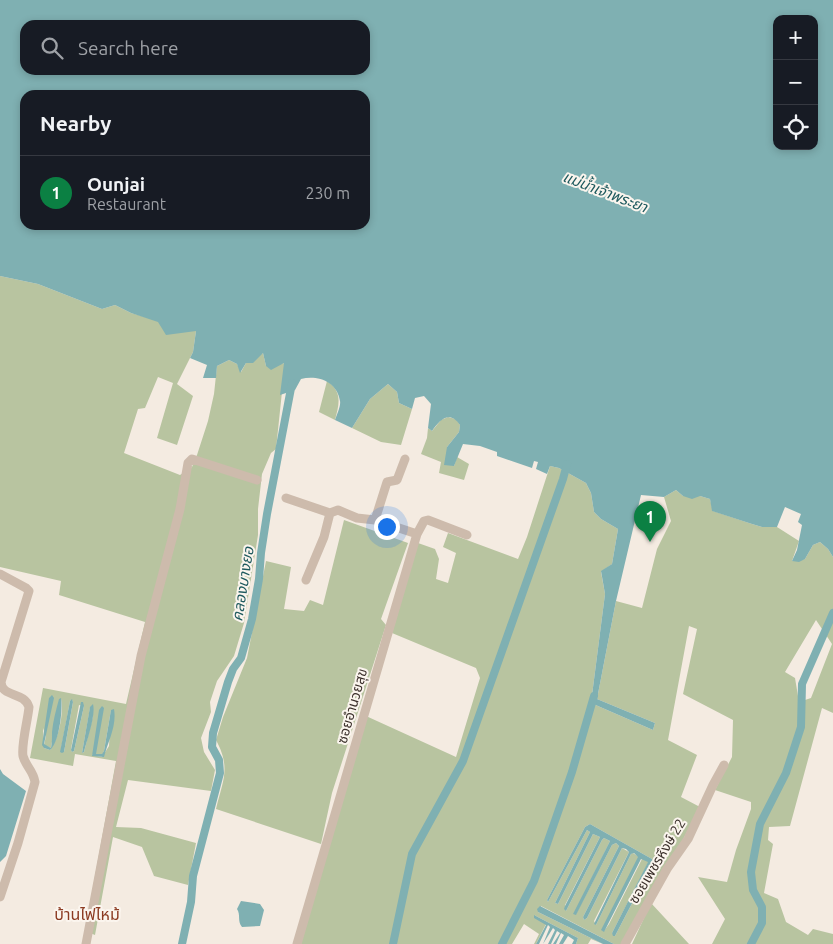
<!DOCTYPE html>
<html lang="en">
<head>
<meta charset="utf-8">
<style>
	body { margin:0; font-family:Ubuntu,"Noto Sans Thai",sans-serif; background:#20242c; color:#f1f3f6 }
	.controls { position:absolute; right:15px; top:15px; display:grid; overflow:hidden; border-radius:10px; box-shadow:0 2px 8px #0003 }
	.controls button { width:45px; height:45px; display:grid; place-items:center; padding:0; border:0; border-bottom:1px solid #363941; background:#171b24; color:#f1f3f6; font:25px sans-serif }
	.you { position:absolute; left:386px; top:526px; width:18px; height:18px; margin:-12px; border:4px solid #fff; border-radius:50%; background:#1a73e8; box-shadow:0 0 0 8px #1a73e833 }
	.badge { display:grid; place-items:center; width:32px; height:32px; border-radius:50%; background:#0b8043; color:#fff; font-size:16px; font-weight:700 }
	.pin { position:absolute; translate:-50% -41px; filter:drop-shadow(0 1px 2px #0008) }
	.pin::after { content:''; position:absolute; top:26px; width:18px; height:15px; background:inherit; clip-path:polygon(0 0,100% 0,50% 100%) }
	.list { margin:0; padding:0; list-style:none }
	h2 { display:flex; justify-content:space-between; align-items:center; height:65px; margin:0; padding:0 20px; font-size:21px }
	h2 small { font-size:16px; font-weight:400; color:#9ea1a6 }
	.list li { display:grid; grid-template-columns:32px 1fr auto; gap:15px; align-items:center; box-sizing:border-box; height:75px; padding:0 20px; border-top:1px solid #363941 }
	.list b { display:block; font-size:19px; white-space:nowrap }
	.list p { margin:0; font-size:16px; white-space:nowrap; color:#9ea1a6 }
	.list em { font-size:16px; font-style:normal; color:#9ea1a6 }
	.icon { flex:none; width:28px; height:28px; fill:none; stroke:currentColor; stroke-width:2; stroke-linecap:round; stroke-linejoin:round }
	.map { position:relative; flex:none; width:833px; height:944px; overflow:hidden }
	.search { position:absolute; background:#171b24; box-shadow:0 2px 8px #0003; left:20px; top:20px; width:350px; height:55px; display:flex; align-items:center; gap:12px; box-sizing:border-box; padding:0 18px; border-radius:15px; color:#9ea1a6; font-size:19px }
	.panel { position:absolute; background:#171b24; box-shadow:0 2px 8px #0003; left:20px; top:90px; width:350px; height:140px; border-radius:15px }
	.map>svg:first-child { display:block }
	.green { fill:#b8c4a0; fill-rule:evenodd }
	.water { fill:#7fb0b2; fill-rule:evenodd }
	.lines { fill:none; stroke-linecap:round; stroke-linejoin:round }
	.canal { stroke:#7fb0b2; stroke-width:8 }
	.street { stroke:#cdbbac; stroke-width:9 }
	.labels { text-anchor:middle; stroke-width:4; stroke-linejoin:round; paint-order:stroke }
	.street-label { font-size:14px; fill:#3b302b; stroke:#fbf5ee }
	.water-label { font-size:15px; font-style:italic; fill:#1f5a5e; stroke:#fbf5ee }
	.quarter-label { font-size:16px; fill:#8c3b22; stroke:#fbf5ee }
</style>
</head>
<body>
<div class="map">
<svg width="833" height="944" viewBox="0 0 833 944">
	<rect width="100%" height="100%" fill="#f4ebe1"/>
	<path class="green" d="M0,276L38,284L102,309L115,305L131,313L196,331L193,352L177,384L193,396L177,445L157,438L173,383L158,377L145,408L138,409L124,453L180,475L192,467L197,455L208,421L214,394L217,366L229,360L237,364L241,372L246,363L263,353L266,366L285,363L276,449L271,453L262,474L258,509V535L244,623L234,656L217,681L210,702L211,712L201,738L204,752L215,770L211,791L128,780L116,827L141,828L196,843L188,885L154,876L142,847L113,837L95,935L85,931L116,761L75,754L73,766L30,758L43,688L126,704L145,622L59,595L61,581L0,567ZM61,699C64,712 59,739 50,750L44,748L43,728L46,736L44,745L51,748L57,709ZM72,700L73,702L64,752L61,749L70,701ZM79,705L84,706L74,751L72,752L71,749ZM90,708L93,716L84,752L82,753ZM111,710L109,746L102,757L92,755L96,752V754L102,755L104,751Z
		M327,381C343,392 339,404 335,420L319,412Z
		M388,384L397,392L399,403L412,409L401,445L381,442L352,428L370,399Z
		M448,417L456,419L460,425L459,432L447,447L454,466L457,457L469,464L464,480L439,473L441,462L421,454L427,438L428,428L432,431L441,420Z
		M550,466L559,468L586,483L591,493L594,512L601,519L618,529L612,564L601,572L605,594L591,703L653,730L655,723L597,699L616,601L642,608L657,549L671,521L664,497L676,490L683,496H700L710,499L713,511L752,524L762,527H777L799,541L792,561L805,559L813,545L820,542L828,549L833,557V713L822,708L790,826L769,827L768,840L773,844L764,893L778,899L786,922L808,935L813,929L833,934V944H712L725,919L698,877L727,882L736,850L751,809V802L715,790L732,757L733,720L683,694L697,629L689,626L668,740L697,755L681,797L700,807L678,849L623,944H614L541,906L538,912L603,944L591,939L588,944H576L578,938L534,915L546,924L536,944H534L539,934L524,924L512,944H301L366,716L456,757L480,678L476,668L392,633L418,543L435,549L439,559L436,579L448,583L456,553L443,547L448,533L518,559L527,537ZM816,620L832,644L811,698L799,702L795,678L785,672ZM590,824L652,859L653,863L615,936L612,933L649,861L642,859L609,924L604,931L602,930L639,857L633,853L631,854L596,925L594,921L629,852L622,848L587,918L584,920L583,917L619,846L616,843L612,845L576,914H574L610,841L604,838L602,840L566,911L565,905L600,837L593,834L558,904L555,903L590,832L587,830L548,902L547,900L585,827Z
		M344,520L408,543L381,619L386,625L332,793L321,844L216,809C223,780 231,768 216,740L223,717L247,658L266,561L291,567L284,609L304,611L310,600L323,605Z
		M651,903L689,944H632Z"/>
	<path class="water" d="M0,0H833V557L828,549L820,542L813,545L805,559L799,562L792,561L797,550L802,525L798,522L801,514L785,507L777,527H762L752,524L712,511L710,499L700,496L692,499L683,496L676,490L664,497L641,495L616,601L597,699L655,723L653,730L591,703L605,594L601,571L612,564L618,529L601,519L594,512L591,493L586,483L559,468L550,466L547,474L536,469L538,462L534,461L532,468L497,456V452L480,446L463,444L454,466L444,465L447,447L459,432L460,425C450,410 440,419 432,431L428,428L431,404L424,396L415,398L412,409L399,403L397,392L388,384L370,399L352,428L335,420C337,414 341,406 340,401C337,381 317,375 301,379L295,390L280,395L284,363L271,370L266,366L263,353L253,363H246L240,373L237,364L229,360L217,366L216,378H203L207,365L190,358L193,352L196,331L166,335L158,322L131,313L115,305L102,309L38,284L0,276ZM777,19H814V146H777ZM25,25H365V70H25ZM25,95H365V225H25Z
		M52,695L54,698L44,744L51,748C52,743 52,738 52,732C53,721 56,710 59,699L61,698C63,710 59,743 50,750L44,748L42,745L49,698Z
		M72,699L73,702L64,752L62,753L60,752L70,701Z
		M81,702H83L84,706L74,751L72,752L71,750Z
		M93,704C96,715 87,740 84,752L82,753L90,707Z
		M102,706L104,708L96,754H102L104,751L111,710L114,709C117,726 108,741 104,757L92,756L99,710Z
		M0,769L3,774L26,791L6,856L0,862Z
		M590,824L652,859L653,863L615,936H613L612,933L648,862L641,859L604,932L601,930L638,857L634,853L631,854L596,925L594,924L629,852L626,849L622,848L587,918L584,920L583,917L619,846L616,843L612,845L576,915L573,914L610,841L604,838L602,840L566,911L564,909L565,906L600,837L593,834L558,904L555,903L590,832L587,830L548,902L547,900L585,827Z
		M241,901L260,904L264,910L260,926L242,927C237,921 241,915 237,909Z
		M540,906L614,944H603L538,912L537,909Z
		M534,915L578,938L576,944H572L574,940L568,936L563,944H559L564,935L561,933L556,944H553L560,933L557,931L551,944H548L555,930L553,928L543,944L550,927L548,925L539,944H536L546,925L534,918Z"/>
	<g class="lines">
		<path class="canal" d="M182,944L191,902L193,876L220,773L219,760L212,747L213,733L228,682L233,669L241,658L252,619L259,579L261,553L267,514L292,383
			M393,944L412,854L463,761L563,479L567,464
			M502,944L534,881L572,772L594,696
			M751,944L762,923V907L753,890L751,872L760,824L786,773L801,727L802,684L833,613"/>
		<path class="street" d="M286,498L330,513
			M375,520L387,482L397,480L405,459
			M0,574L26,588L29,591L1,682C2,698 24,691 29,707C28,719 21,745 23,756C26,767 33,770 35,782L18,843L0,897
			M306,580L324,537L330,513L338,510L357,518L375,520L417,534
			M86,944L141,656L180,509L188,463L192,459L257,480
			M297,944L417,534L424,521L428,520L467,535
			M625,944L667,869L688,839L713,785L724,765"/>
	</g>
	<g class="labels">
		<g class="street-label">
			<text transform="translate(352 706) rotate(-74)" y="5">ซอยอำนวยสุข</text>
			<text transform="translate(657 861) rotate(-59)" y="5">ซอยเพชรหึงษ์ 22</text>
		</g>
		<g class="water-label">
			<text transform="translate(605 192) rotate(21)" y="5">แม่น้ำเจ้าพระยา</text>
			<text transform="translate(243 584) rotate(-81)" y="5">คลองบางยอ</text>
		</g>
		<g class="quarter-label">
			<text x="87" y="920">บ้านไฟไหม้</text>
		</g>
	</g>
</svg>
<div class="controls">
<button>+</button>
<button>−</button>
<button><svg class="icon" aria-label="locate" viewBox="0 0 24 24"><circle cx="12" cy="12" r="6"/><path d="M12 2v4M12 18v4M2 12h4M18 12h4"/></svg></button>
</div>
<div class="you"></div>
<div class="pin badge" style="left:650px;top:542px">1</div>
<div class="search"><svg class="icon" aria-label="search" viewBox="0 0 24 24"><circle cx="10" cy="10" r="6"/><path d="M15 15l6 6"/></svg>Search here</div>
<section class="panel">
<h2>Nearby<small></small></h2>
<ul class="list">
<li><span class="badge">1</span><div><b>Ounjai</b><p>Restaurant</p></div><em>230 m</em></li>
</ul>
</section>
</div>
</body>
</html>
